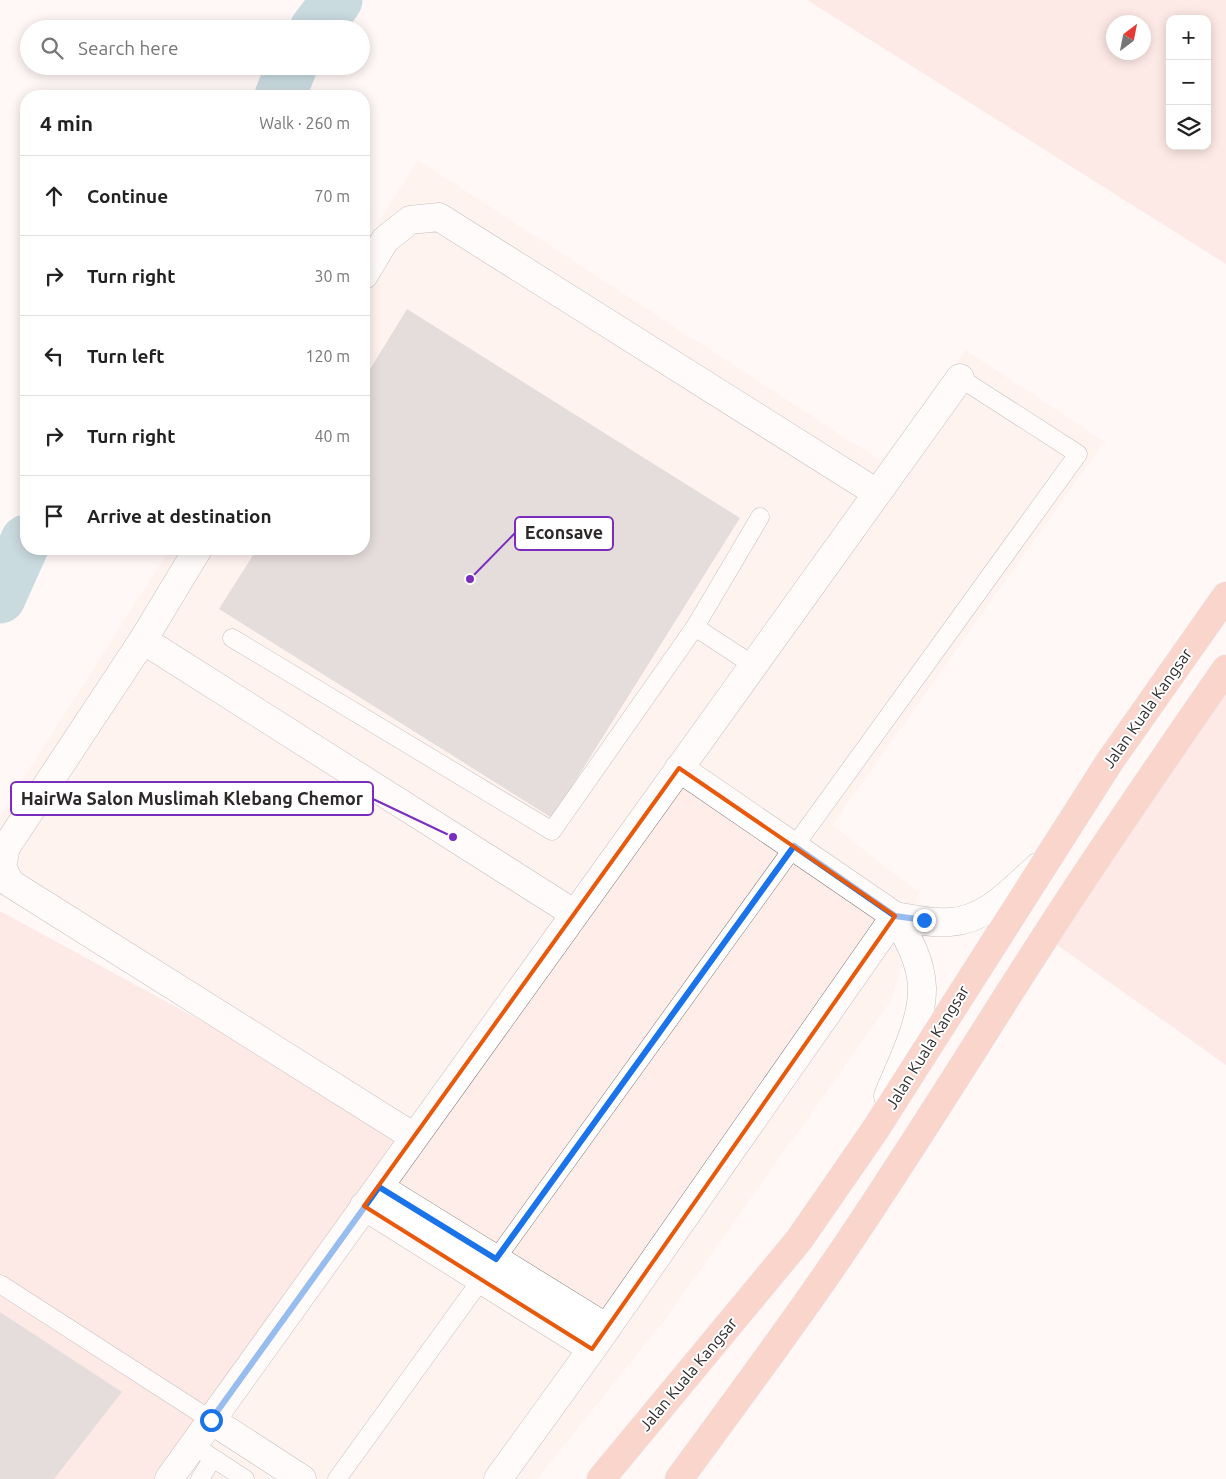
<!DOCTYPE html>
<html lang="en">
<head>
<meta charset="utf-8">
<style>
	body { margin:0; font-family:Ubuntu,sans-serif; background:#f2f2f2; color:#222 }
	.controls { position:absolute; right:15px; top:15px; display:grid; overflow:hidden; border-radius:10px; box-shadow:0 2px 12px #0003 }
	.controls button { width:45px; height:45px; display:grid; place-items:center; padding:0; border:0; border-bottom:1px solid #e0e0e0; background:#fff; color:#222; font:25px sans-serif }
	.compass { position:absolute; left:1106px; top:15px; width:45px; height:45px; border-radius:50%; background:#fff; box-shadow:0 2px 12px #0003; rotate:32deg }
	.stop { position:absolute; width:15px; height:15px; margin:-11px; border:4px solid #1a73e8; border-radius:50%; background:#fff }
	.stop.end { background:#1a73e8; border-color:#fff; box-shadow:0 1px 5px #0008 }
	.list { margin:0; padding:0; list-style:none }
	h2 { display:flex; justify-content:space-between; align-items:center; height:65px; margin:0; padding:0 20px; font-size:21px }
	h2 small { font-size:16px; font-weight:400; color:#767676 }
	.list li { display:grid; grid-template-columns:32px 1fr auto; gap:15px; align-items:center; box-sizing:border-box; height:80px; padding:0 20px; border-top:1px solid #e0e0e0 }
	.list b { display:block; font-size:19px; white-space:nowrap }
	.list em { font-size:16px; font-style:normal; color:#767676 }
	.icon { flex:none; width:28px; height:28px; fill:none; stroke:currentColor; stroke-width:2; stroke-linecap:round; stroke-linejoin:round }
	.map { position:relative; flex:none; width:1226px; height:1479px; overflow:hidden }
	.search { position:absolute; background:#fff; box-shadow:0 2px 12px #0003; left:20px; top:20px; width:350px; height:55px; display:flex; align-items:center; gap:12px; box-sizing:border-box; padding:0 18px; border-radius:28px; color:#767676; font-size:19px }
	.panel { position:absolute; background:#fff; box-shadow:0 2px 12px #0003; left:20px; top:90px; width:350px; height:465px; border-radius:20px }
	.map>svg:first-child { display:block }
	.built { fill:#feede8 }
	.green { fill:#fbd8d0; fill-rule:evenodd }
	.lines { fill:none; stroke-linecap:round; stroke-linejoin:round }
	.river { stroke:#8ab8c6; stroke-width:51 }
	.building { fill:#c5bdbb }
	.service-casing { stroke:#837b7a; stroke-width:19 }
	.minor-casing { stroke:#837b7a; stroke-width:29 }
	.trunk-casing { stroke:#d5d4d4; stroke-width:29 }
	.service { stroke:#fff; stroke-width:18 }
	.minor { stroke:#fff; stroke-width:28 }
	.trunk { stroke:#f4aa9a; stroke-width:28 }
	.route { stroke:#1a73e8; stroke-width:6 }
	.marked { fill:none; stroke:#e8590c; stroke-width:4; stroke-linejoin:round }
	.labels { text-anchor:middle; stroke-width:4; stroke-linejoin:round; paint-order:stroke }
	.street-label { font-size:16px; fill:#2c2928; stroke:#fff }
	.leader { fill:none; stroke:#7b2cbf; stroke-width:2 }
	.callout-dot { fill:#7b2cbf; stroke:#fff; stroke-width:2 }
	.callout { fill:#fff; stroke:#7b2cbf; stroke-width:2 }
	.callout-label { font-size:18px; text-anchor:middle; font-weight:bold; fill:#2c2928 }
</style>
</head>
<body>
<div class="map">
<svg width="1226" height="1479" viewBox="0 0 1226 1479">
	<rect width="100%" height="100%" fill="#fff8f6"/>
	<path class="built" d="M418,160L881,461L966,350L1104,442L832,825L919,893L892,999L666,1318L537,1479H164L415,1135L0,895V815L170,549H364V245Z"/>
	<path class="green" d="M807,0H1226V264ZM1170,19H1207V146H1170ZM1114,22H1144V52H1114Z
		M1226,687V1065L1053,942Z
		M0,911L414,1137L169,1479H0Z"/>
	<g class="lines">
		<path class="river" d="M315,29L337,0
			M280,96L292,66
			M0,598L26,540"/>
	</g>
	<path class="building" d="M407,309L740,518L552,818L219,609L257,549H364V379Z
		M0,1312L122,1392L54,1479H0Z"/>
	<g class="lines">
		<defs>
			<path id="service" d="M695,627L753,665
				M232,638L552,831L695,627L760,517
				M496,1259L1078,454L960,378
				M0,1284L211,1420
				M193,1445L245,1479
				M200,1479L213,1458
				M337,1479L481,1280"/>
			<path id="minor" d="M364,275L385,240L410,220L439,217L877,493
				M198,549L143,640L6,847L2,867L10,883L414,1137
				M143,640L575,914
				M679,768L895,916C908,938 921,961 922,987C923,1022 901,1064 888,1096
				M895,916C913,919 932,924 950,922C987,920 1012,890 1038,867
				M379,1187L607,1328
				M364,1206L592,1349
				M211,1420L302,1479
				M169,1479L960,378
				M498,1479L592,1349L895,916"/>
			<path id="trunk" d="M601,1479L799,1240L875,1130L1110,761L1226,596
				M679,1479C731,1408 784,1337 834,1264C908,1156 976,1044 1047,934C1105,844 1165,757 1226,669"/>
		</defs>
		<use href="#service" class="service-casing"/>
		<use href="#minor" class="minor-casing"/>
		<use href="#trunk" class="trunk-casing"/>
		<use href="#service" class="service"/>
		<use href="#minor" class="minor"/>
		<use href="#trunk" class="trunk"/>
	</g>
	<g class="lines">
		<path class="route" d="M211,1420L379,1187L496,1259L794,846L895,916L924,920"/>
	</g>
	<path d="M0 0H1226V1479H0ZM679,768L895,916L592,1349L364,1206Z" fill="#fff8f6" fill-opacity=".55" fill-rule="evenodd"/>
	<path class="marked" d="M679,768L895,916L592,1349L364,1206Z"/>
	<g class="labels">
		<g class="street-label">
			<text transform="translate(1147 708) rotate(-55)" y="6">Jalan Kuala Kangsar</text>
			<text transform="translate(927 1047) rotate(-58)" y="6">Jalan Kuala Kangsar</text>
			<text transform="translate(688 1374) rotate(-50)" y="6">Jalan Kuala Kangsar</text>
		</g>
	</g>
	<path class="leader" d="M470 579L515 533M453 837L373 799"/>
	<g class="callout-dot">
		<circle cx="470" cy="579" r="5"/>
		<circle cx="453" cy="837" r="5"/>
	</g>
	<g class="callout">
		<rect x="515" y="517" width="98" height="33" rx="5"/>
		<rect x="11" y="782" width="362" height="33" rx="5"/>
	</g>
	<g class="callout-label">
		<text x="564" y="539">Econsave</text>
		<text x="192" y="805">HairWa Salon Muslimah Klebang Chemor</text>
	</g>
</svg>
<div class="controls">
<button>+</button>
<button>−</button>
<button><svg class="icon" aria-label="layers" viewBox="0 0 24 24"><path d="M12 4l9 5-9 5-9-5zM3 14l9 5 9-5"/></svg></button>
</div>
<svg class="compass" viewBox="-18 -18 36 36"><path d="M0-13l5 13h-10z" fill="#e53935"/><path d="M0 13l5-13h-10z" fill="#767676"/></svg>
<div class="stop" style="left:211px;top:1420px"></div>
<div class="stop end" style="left:924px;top:920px"></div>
<div class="search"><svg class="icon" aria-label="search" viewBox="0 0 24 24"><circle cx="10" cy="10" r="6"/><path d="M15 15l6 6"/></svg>Search here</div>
<section class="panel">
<h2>4 min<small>Walk · 260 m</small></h2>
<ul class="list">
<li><svg class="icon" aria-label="ahead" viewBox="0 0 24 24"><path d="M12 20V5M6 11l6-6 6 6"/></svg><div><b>Continue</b></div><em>70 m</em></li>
<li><svg class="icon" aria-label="right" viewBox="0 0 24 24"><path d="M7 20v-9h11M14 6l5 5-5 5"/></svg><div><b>Turn right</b></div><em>30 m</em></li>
<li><svg class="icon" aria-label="left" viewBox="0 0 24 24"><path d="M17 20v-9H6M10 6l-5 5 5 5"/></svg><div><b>Turn left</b></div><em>120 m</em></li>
<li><svg class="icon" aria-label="right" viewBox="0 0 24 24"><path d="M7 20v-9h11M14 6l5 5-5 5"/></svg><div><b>Turn right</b></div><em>40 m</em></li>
<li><svg class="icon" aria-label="arrive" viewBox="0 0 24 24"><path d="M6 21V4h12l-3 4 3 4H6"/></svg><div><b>Arrive at destination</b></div></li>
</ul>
</section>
</div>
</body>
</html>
